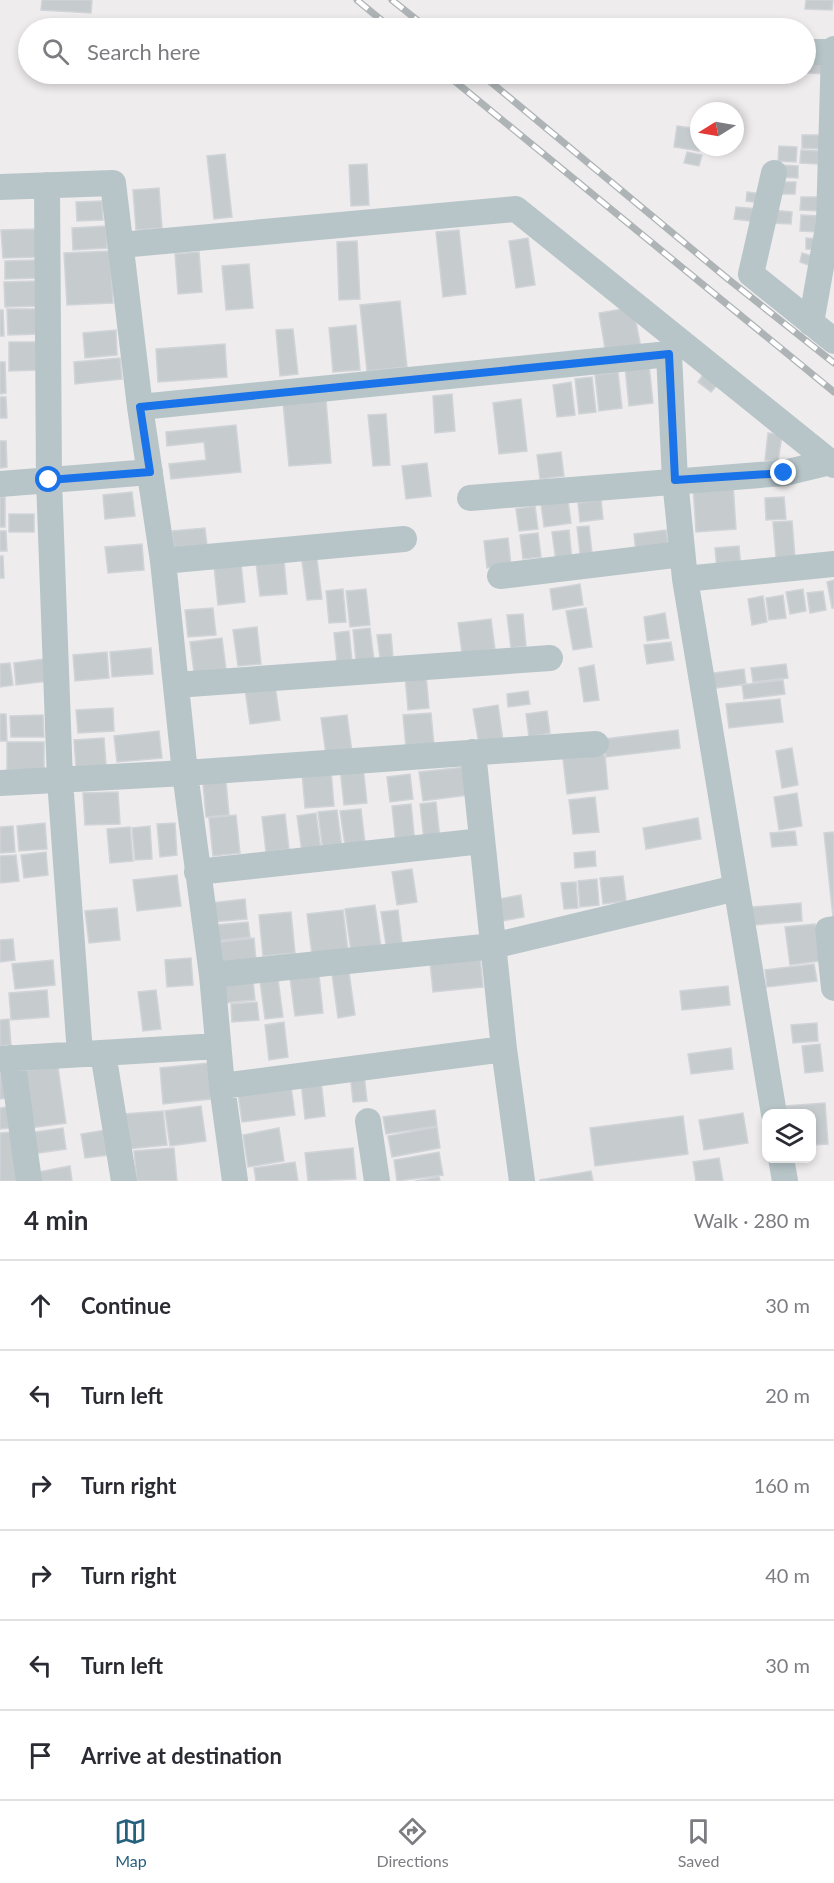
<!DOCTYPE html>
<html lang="en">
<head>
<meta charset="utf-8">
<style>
	body { margin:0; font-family:Lato,sans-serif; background:#f2f2f3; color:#2b2b33 }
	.controls { position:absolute; right:18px; bottom:18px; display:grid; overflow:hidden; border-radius:12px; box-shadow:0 3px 9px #0003 }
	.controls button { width:54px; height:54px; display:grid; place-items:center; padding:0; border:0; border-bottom:2px solid #e1e1e2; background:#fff; color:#2b2b33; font:30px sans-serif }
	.compass { position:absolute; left:690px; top:102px; width:54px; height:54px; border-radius:50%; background:#fff; box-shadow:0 3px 9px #0003; rotate:259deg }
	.stop { position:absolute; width:18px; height:18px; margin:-14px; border:4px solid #1a73e8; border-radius:50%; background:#fff }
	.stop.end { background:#1a73e8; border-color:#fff; box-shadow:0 2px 6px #0008 }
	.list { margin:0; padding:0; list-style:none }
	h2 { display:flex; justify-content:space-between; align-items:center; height:78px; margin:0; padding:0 24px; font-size:26px }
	h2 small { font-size:20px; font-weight:400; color:#7c7c81 }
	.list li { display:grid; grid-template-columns:39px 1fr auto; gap:18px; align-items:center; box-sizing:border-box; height:90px; padding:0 24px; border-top:2px solid #e1e1e2 }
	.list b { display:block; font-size:22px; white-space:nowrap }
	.list em { font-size:20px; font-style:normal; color:#7c7c81 }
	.icon { flex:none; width:33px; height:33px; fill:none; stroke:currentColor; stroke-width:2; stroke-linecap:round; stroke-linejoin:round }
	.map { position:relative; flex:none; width:834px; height:1181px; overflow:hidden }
	.search { position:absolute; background:#fff; box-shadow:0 3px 9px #0003; left:18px; right:18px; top:18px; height:66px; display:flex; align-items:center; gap:15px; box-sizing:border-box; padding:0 21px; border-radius:33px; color:#7c7c81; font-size:22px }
	.sheet { height:618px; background:#fff }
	nav { display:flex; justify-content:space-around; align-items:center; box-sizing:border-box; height:84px; border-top:2px solid #e1e1e2; background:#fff; font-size:16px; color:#7c7c81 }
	nav a { display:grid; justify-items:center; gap:3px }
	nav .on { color:#25617d }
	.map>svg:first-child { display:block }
	.building { fill:#c6cbce; stroke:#d0d4d8; stroke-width:1.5 }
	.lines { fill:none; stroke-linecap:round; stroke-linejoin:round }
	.minor { stroke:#b7c5c9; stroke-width:26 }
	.rail-casing { stroke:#aeb4b6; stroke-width:7 }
	.rail { stroke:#fff; stroke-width:4.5; stroke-dasharray:14; stroke-linecap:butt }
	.route { stroke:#1a73e8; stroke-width:8 }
</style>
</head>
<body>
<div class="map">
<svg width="834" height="1181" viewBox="0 0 834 1181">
	<rect width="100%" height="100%" fill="#efeced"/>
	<path class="building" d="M42,0H92L91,13L41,10Z
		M806,0H833L832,10L805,9Z
		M806,60L828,61L827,74L806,73Z
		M677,126L699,129V151L674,147Z
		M802,135H823V149L802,148Z
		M779,146L797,147L796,162L778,161Z
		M801,150L819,151L818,164L800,163Z
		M687,152L702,155L699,166L684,163Z
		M225,154L232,217L214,219L207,156Z
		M367,164L369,205L351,206L349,165Z
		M780,165L798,166V178L779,177Z
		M779,182H796L795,194H779Z
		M159,188L162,228L136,230L133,190Z
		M747,192L762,194L761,203L746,201Z
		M801,197H820V211L800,210Z
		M102,201L103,220L77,221L76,202Z
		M736,207L759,209L758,222L734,219Z
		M772,210L792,212L791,224L771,223Z
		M801,215L820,216L819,232L800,231Z
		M106,226L107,248L73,250L72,228Z
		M36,229L38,257L3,258L1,230Z
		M459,230L466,294L443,297L436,232Z
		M528,238L535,285L516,288L509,241Z
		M806,238L822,239L821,250L806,249Z
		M357,241L360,299L339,300L337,242Z
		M110,251L113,303L67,305L64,253Z
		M199,252L202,292L178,294L175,254Z
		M802,253L819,258L817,268L800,262Z
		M37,260L38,278L5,279V261Z
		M249,264L253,308L226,310L222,266Z
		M37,281L38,306L5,307L4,282Z
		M400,301L407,367L367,371L360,305Z
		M633,307L641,348L606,354L599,313Z
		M7,309H39L40,334L8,335Z
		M0,310H3L4,336H0Z
		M356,325L360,370L333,372L329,328Z
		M293,329L298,374L280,376L276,330Z
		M116,330L117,355L85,358L83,333Z
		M9,342H38L39,370L9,371Z
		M225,344L227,377L158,382L156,349Z
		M120,358L122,379L75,384L74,362Z
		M0,362H5L6,393L0,394Z
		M649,364L653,403L629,406L625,367Z
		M618,372L622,408L599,411L595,375Z
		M704,373L718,384L711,392L698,382Z
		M592,377L596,412L579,414L575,379Z
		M571,382L575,415L557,417L553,385Z
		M452,394L455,431L435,433L433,396Z
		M0,397H6L7,418H0Z
		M521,399L527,451L499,454L493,403Z
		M326,400L331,463L289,466L283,403Z
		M386,414L390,465L373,466L368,415Z
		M236,425L241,472L171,479L169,464L206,460L204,442L167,446L166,432Z
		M768,433L782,435L778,462L765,460Z
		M0,441H6L7,467L0,468Z
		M561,452L564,476L540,479L537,455Z
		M427,463L431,496L406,499L402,466Z
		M733,483L736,529L696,532L693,486Z
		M132,492L135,516L105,519L103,495Z
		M0,497H5V527H0Z
		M784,497L786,519L766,520L765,498Z
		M568,500L571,523L544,527L541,504Z
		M601,500L603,519L580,522L578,503Z
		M535,506L538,529L519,531L516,509Z
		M9,514H34V532H9Z
		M792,521L795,557L776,558L773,522Z
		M589,526L592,553L580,554L577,527Z
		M205,528L207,545L174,548L172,531Z
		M569,530L572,560L556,562L552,532Z
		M666,530L669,550L636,553L634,534Z
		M0,531H6L7,551H0Z
		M538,533L541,557L523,559L520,535Z
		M508,538L511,565L487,568L484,541Z
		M142,544L144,570L108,573L105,547Z
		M739,546L741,568L717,570L715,548Z
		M0,556H3L4,578H0Z
		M317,559L322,599L307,600L302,561Z
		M284,560L287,594L260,596L256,563Z
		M241,563L245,602L218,605L214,566Z
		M834,580V608H832L827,582Z
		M580,584L583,605L553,610L550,589Z
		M343,589L346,622L329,623L326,591Z
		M366,589L370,625L350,627L346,591Z
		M803,589L806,611L790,614L786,592Z
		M823,591L826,610L810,613L807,593Z
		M783,595L786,618L769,620L766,598Z
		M763,596L767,622L752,625L748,599Z
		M213,608L216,635L188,637L185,610Z
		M586,608L592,647L573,650L566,611Z
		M665,613L669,638L647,641L644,617Z
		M523,614L526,646L511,648L507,615Z
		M491,619L495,649L462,653L458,623Z
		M257,627L261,664L238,666L233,630Z
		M370,628L374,660L356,662L353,630Z
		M349,631L352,661L337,662L334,633Z
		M391,634L393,657L380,658L377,635Z
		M222,638L226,669L194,672L190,642Z
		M671,642L674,660L647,664L644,645Z
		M151,648L153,674L112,677L110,652Z
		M107,652L109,678L75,681L73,655Z
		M44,659L48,681L16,685L14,663Z
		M10,663L13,685L0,687V664Z
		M786,664L788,678L753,682L751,668Z
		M594,665L599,700L584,702L579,668Z
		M744,669L746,684L709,689L707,674Z
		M426,674L429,708L408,710L405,676Z
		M783,680L785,694L744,699L742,685Z
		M275,685L280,720L250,724L245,689Z
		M528,691L530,704L508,707L507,694Z
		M780,699L783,722L729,728L726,704Z
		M498,705L503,741L479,745L473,709Z
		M113,708L114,731L78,733L76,710Z
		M547,711L550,733L529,737L526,714Z
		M431,713L434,745L406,748L403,715Z
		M0,714H6L7,741H0Z
		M43,715L44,737H11L10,716Z
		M347,715L352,752L326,755L321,718Z
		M678,730L680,748L606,757L604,739Z
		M159,731L162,758L117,762L114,736Z
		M104,738L106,765L76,767L74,740Z
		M7,742H44V770H7Z
		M792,748L798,785L782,788L776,751Z
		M605,755L608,789L567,794L563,759Z
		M363,766L367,803L344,805L340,768Z
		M465,767L468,795L423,801L419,772Z
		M331,770L334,806L305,808L302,773Z
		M410,774L413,799L390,802L387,777Z
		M226,781L229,815L206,817L203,783Z
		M118,792L120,824L85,825L83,793Z
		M797,793L802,826L779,830L774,797Z
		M595,797L599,832L573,834L569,800Z
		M436,802L440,839L424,840L420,804Z
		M411,804L415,843L396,845L392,806Z
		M361,809L365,843L345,846L340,811Z
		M337,810L342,848L323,851L318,812Z
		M316,813L321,850L302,853L297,816Z
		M285,814L289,849L266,852L262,817Z
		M236,815L240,853L213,856L209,818Z
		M698,818L701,839L646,849L643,828Z
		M45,823L47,849L19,851L17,826Z
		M175,823L177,855L160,857L157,824Z
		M13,826L15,852L0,853V827Z
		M150,826L152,859L135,860L132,828Z
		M130,827L133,861L110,863L107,829Z
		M795,831L797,845L772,847L770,833Z
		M834,832V917H833L824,833Z
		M595,851L596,866L575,868L574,853Z
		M46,852L48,875L24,878L21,855Z
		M16,855L19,881L0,883V856Z
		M412,869L417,902L397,905L392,872Z
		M177,875L181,906L137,911L133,880Z
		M623,876L626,901L603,904L600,878Z
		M597,879L599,905L580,907L578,881Z
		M576,882L578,908L564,909L561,883Z
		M521,895L524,917L502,921L499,899Z
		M245,899L247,919L213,922L211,903Z
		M801,903L802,921L754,925L752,907Z
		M375,905L381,947L351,951L345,909Z
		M117,908L120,940L89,943L85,911Z
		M343,910L348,951L312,955L307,914Z
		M398,910L402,943L386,945L381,912Z
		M291,912L295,953L263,956L259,915Z
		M248,922L250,937L217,941L216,925Z
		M815,924L819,961L790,965L785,927Z
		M254,938L256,961L223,964L220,942Z
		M13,939L15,960L0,962V940Z
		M480,957L483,987L433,992L430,962Z
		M191,958L193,985L167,987L165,960Z
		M53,960L55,985L15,989L12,964Z
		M814,964L817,981L767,987L765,970Z
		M349,972L355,1015L338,1018L332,974Z
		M319,975L323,1013L295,1016L290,978Z
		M278,979L283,1017L265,1019L260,981Z
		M253,980L255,1000L223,1003L222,983Z
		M728,986L730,1005L682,1010L680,991Z
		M47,990L49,1017L11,1020L9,993Z
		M156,990L161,1029L143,1031L138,992Z
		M257,1002L259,1020L232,1022L231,1004Z
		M9,1019L11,1045L0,1046V1020Z
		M284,1022L288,1057L269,1060L265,1025Z
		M817,1023L818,1041L793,1043L791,1025Z
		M820,1044L823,1071L805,1073L802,1046Z
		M731,1048L733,1069L691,1074L688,1054Z
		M208,1063L211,1099L163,1104L160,1068Z
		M58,1067L66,1123L30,1128L22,1071Z
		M2,1070L6,1098L0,1099V1071Z
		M364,1073L367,1101L353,1102L350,1074Z
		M290,1079L295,1115L242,1122L237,1086Z
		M321,1080L325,1116L305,1119L301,1082Z
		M825,1103L828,1144L812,1145V1114H785V1106Z
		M201,1106L206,1141L170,1146L165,1111Z
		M7,1107L10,1128L0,1129V1108Z
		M435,1110L437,1126L386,1134L383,1117Z
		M163,1111L167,1145L128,1149L124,1114Z
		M743,1113L748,1143L704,1150L699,1120Z
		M683,1116L688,1154L595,1166L590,1128Z
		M437,1127L440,1148L392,1157L388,1136Z
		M63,1128L66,1149L32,1154L29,1133Z
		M279,1128L284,1161L248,1167L243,1135Z
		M105,1130L109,1155L85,1158L81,1134Z
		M11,1132L17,1181H0V1133Z
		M174,1148L177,1181H137L134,1151Z
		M353,1148L356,1179L308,1181L305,1153Z
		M439,1152L443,1175L397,1181L394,1160Z
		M719,1158L723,1181H696L693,1162Z
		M295,1162L298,1181H256L254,1168Z
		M70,1166L72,1181H39L38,1172Z
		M591,1171L593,1181H540V1180Z
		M439,1177L440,1181H415Z"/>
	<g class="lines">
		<path class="minor" d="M806,52H834
			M774,173L751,274L834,341
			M47,185L49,480L60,780L80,1054
			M0,187L113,183L140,407L163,561L185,773L212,975L222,1086L235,1181
			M121,245L516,209L830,462
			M811,323L829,222L834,49
			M140,407L669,354L675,480L685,579L774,1114
			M0,484L150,472
			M470,498L784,473L830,462L834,465
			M163,561L404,539
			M500,576L682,554
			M685,579L834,564
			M176,685L550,658
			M473,752L504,1049L522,1181
			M0,783L185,773L596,744
			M197,872L482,841
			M834,929L828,930L834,988
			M212,975L493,946L736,888
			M103,1053L124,1181
			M12,1058L29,1181
			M0,1059L218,1046
			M222,1086L504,1049
			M368,1121L377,1181
			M781,1158L785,1181"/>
		<defs>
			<path id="rail" d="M357,0L391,28
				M392,0L427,28
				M446,74L834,392
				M481,74L728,279L834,363"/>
		</defs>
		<use href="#rail" class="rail-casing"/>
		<use href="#rail" class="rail"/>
	</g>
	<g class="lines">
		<path class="route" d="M49,480L150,472L140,407L669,354L675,480L784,473"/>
	</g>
</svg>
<div class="controls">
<button><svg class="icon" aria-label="layers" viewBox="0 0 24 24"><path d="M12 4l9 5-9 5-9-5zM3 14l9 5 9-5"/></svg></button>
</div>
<svg class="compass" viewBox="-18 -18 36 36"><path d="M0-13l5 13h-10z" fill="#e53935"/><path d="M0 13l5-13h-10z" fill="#7c7c81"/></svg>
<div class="stop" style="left:49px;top:480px"></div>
<div class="stop end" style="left:784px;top:473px"></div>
<div class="search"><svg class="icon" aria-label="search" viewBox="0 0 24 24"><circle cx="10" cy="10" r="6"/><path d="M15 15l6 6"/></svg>Search here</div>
</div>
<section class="sheet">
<h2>4 min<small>Walk · 280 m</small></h2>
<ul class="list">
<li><svg class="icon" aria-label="ahead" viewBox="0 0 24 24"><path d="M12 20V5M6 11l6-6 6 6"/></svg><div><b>Continue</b></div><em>30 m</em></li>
<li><svg class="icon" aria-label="left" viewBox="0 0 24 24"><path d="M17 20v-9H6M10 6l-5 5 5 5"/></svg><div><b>Turn left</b></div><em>20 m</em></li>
<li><svg class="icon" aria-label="right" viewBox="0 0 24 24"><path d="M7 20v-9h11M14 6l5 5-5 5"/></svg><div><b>Turn right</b></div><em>160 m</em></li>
<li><svg class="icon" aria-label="right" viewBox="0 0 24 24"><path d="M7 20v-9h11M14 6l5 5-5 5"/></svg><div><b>Turn right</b></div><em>40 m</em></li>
<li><svg class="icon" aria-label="left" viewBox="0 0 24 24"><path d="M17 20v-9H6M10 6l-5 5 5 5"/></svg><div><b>Turn left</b></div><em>30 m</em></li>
<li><svg class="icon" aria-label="arrive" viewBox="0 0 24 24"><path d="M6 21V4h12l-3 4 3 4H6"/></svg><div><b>Arrive at destination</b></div></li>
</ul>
</section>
<nav>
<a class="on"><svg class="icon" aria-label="map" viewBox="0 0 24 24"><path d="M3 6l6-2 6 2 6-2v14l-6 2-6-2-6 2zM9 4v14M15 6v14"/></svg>Map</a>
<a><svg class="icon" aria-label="directions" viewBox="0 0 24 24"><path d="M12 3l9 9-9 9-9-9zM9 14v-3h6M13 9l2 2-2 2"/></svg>Directions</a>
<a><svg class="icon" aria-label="saved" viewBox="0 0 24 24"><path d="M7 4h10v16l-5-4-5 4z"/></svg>Saved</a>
</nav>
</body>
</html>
